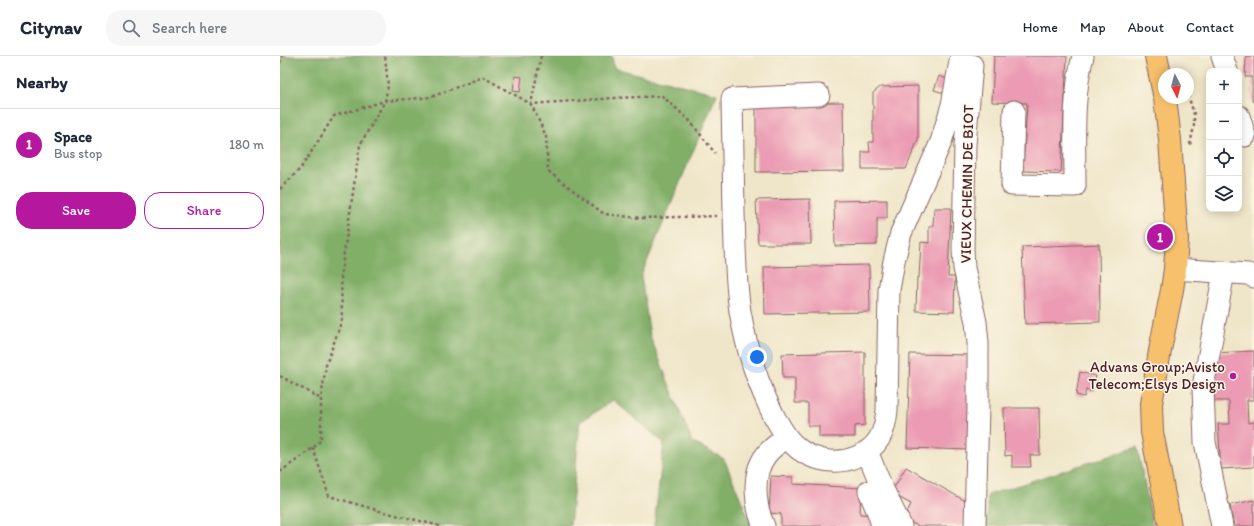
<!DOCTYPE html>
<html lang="en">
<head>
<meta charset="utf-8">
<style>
	body { margin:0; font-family:Itim,sans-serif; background:#f6f6f7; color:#1f2937 }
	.controls { position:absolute; right:12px; top:12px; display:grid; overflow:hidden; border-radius:8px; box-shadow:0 2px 10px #0003 }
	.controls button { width:36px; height:36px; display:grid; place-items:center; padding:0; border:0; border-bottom:1px solid #e0e1e3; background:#fff; color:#1f2937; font:20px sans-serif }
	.compass { position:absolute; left:878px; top:12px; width:36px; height:36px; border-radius:50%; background:#fff; box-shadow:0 2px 10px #0003; rotate:174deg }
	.you { position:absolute; left:477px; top:301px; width:14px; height:14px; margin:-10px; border:3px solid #fff; border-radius:50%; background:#1a73e8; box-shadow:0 0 0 6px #1a73e833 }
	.badge { display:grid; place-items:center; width:26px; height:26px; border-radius:50%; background:#b5179e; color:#fff; font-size:13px; font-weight:700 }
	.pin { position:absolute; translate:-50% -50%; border:2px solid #fff; box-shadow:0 1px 4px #0006 }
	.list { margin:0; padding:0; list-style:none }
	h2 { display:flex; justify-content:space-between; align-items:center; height:52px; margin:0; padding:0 16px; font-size:17px }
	h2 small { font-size:13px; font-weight:400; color:#747a83 }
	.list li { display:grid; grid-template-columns:26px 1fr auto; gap:12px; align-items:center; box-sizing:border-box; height:72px; padding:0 16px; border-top:1px solid #e0e1e3 }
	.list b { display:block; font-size:15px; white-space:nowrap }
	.list p { margin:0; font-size:13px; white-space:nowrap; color:#747a83 }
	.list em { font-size:13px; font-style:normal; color:#747a83 }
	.actions { display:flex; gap:8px; padding:12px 16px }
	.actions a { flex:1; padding:9px 0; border:1px solid #b5179e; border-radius:16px; text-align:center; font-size:14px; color:#b5179e }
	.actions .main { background:#b5179e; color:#fff }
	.icon { flex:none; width:22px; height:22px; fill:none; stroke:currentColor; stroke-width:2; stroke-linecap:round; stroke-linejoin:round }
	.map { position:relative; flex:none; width:974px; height:470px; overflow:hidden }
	header { display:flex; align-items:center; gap:24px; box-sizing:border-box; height:56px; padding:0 20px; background:#fff; border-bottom:1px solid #e0e1e3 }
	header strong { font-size:19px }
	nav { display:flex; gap:22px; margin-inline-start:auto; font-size:14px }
	.search { width:280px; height:36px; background:#f6f6f7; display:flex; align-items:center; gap:10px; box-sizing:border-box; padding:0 14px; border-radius:16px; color:#747a83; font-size:15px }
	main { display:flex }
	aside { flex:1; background:#fff }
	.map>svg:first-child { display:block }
	.forest { fill:#81af68; stroke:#66674a }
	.building { fill:#eb9bb3 }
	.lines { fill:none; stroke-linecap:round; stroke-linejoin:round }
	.minor-casing { stroke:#846562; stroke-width:23 }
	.major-casing { stroke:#846562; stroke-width:24 }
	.path { stroke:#846562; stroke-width:2.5; stroke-dasharray:3 3; stroke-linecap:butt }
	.minor { stroke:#fff; stroke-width:21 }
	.major { stroke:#f7c06c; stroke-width:22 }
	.poi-dot { fill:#b5179e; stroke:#fcf5e5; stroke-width:1.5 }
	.labels { text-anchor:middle; stroke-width:3; stroke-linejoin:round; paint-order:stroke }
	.street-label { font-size:15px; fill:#4a1f2b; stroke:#fcf5e5 }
	.poi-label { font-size:15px; fill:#4a1f2b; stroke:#fcf5e5; text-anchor:end }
</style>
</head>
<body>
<header>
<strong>Citynav</strong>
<div class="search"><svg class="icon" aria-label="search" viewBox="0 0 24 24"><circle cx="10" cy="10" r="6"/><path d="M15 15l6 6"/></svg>Search here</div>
<nav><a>Home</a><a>Map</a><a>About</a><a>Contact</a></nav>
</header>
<main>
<aside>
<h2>Nearby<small></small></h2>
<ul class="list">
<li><span class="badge">1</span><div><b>Space</b><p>Bus stop</p></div><em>180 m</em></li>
</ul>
<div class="actions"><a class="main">Save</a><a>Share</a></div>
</aside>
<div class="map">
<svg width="974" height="470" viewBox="0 0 974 470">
	<rect width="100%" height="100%" fill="#fcf5e5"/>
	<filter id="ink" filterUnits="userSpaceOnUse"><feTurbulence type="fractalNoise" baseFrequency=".025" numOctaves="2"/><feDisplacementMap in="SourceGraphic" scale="8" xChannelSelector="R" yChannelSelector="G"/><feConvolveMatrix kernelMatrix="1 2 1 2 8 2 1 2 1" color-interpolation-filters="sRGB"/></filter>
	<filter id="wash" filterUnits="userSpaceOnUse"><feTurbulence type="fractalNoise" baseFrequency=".012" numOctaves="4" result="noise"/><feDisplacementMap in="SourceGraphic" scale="16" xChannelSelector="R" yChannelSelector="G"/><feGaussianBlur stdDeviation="0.9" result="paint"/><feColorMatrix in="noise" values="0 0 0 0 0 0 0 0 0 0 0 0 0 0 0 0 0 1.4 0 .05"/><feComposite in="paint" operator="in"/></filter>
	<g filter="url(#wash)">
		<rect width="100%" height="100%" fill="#efe6c9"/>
		<path class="forest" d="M0,0H332L334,12L437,38L361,220L370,280L412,386L444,403L472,470H374L384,387L333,344L300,366L290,470H0Z
			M857,391L871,459L872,470H707L708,439Z"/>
		<g id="blocks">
			<path class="building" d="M714,0H787L781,116L743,115L747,47L712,46Z
				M966,0H974V46L972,45V21H965Z
				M235,20L242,21L240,36L233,35Z
				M659,20L669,24L664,37L654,34Z
				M638,30V84L626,113H582V96H590L589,86H593V37L600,31Z
				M563,46L564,115L476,116V47Z
				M530,143L531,188H478L476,144Z
				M607,144V162H597V189L555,190L554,145Z
				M654,152H671L668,221H675L674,256L636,255L637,221H639L641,186L649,187V171L653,169Z
				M819,188L820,266L745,268L742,191Z
				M589,209L590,256L485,258L484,211Z
				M974,295V344H967L968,367L974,366V411L941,413L938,368H950L949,345H934L932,297Z
				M585,296V369L575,370V381H539V370H528V347H515V322H503L502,298Z
				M630,298L692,299L689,394L627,392Z
				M800,316L816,320L812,336L806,334L804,341L796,339Z
				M724,352H759L760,399H750L751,411H732V399L725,400Z
				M626,411L689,447V470H638L624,463L631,448L611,437Z
				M491,420L513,421V428L581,432L580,458L593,459V470H501V458L489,457Z
				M974,444V470H954L950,449Z"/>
		</g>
	</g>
	<g filter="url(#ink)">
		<use href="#blocks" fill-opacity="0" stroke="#846562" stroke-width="1"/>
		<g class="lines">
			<defs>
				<path id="minor" d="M942,0L947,15
					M692,9L685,89L683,193L684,212L696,266L698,287V350L695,470
					M539,39L452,43C453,81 453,118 454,156C455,189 455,222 460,255C466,292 478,329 495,362C500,370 505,380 512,387C528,404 555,410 576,401C599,392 605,376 607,354L609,234L614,205L621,177L661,86L672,49L681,0
					M734,55L732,129L795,130C795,87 792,42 803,0
					M959,60L965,80
					M895,213L968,218L974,221
					M587,395L600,427L621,470
					M589,435L599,459L602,470
					M484,470C475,450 471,418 486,399C491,392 500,386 507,381
					M942,470L925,386L923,331L944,216"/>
				<path id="major" d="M876,0L884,38
					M885,42L890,84L897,183L895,213L892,234L881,289L871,348L872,376L890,470"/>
			</defs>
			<use href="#minor" class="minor-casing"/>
			<use href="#major" class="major-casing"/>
			<path class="path" d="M261,0L251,48L266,80L268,115L324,158L360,162L438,160
				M0,7L2,0
				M899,12L901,18
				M908,39L914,58V70L910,89
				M0,133L21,112L54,60L105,45L151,41L203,21L251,48L334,42L382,40L409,64L435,97
				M0,320L41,343
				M33,392L49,440L100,455L160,470
				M0,416L33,392L41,384V343L46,309L62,264L61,217L80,89L105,45L108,30L105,0"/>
			<use href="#minor" class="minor"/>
			<use href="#major" class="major"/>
		</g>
	</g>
	<circle class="poi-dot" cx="953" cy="320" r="4"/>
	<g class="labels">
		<g class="street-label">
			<text transform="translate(687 128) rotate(-89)" y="5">VIEUX CHEMIN DE BIOT</text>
		</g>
		<g class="poi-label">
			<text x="945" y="316">Advans Group;Avisto<tspan x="945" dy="17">Telecom;Elsys Design</tspan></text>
		</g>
	</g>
</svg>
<div class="controls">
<button>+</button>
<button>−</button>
<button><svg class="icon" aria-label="locate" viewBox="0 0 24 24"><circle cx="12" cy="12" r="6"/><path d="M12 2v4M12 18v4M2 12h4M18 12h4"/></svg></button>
<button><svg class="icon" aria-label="layers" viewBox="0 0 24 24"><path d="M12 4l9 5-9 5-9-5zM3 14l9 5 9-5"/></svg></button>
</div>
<svg class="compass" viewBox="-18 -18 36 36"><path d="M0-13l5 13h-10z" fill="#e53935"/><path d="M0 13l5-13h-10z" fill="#747a83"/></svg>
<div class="you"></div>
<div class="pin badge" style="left:880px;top:181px">1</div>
</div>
</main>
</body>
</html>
